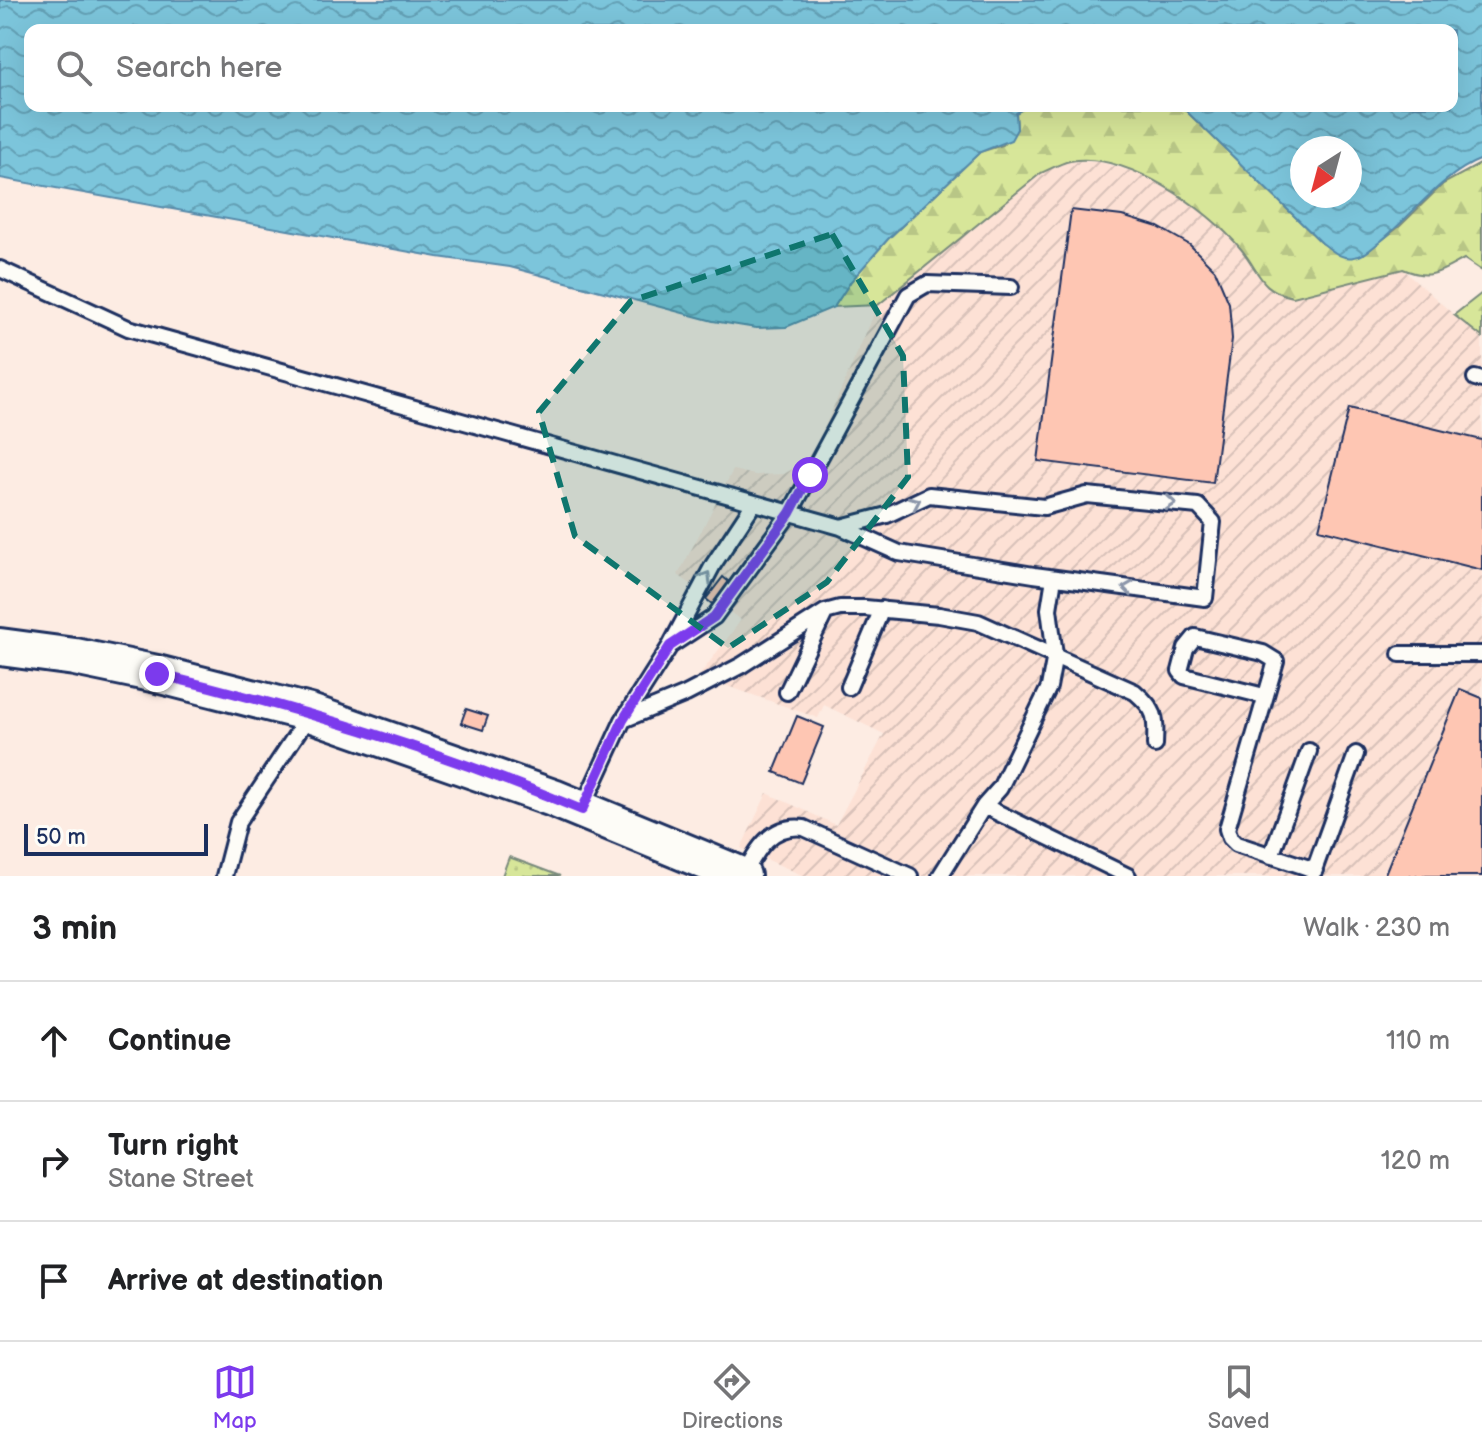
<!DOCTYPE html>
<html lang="en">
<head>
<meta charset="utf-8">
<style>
	body { margin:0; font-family:"Balsamiq Sans",sans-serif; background:#f6f6f6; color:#202124 }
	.compass { position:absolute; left:1290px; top:136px; width:72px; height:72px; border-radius:50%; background:#fff; box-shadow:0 8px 32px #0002; rotate:216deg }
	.scale { position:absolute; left:24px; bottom:20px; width:184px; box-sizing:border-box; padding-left:8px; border:4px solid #1b2f5e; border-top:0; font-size:22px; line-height:28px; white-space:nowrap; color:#1b2f5e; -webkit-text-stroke:6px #fdfcf7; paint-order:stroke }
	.stop { position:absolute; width:24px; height:24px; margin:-18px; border:6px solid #7c3aed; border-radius:50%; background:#fff }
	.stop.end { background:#7c3aed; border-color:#fff; box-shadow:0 2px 8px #0008 }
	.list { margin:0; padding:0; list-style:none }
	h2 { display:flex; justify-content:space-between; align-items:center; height:104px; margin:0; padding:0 32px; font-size:34px }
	h2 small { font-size:26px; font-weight:400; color:#757577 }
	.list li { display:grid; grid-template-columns:52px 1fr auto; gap:24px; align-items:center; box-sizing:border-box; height:120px; padding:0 32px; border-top:2px solid #e0e0e0 }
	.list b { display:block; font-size:30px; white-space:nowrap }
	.list p { margin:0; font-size:26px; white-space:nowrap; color:#757577 }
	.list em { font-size:26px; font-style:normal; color:#757577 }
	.icon { flex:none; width:44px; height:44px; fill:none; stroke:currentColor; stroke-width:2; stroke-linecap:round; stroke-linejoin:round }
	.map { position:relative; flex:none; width:1482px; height:876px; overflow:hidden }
	.search { position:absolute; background:#fff; box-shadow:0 8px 32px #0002; left:24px; right:24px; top:24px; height:88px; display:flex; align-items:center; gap:20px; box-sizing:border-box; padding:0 28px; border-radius:16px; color:#757577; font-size:30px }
	.sheet { height:464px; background:#fff }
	nav { display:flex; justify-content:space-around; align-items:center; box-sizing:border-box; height:112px; border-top:2px solid #e0e0e0; background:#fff; font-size:22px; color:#757577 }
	nav a { display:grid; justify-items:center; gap:4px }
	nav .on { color:#7c3aed }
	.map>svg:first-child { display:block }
	.industrial { fill:url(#industrial-furrows) }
	.forest { fill:url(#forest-firs); stroke:#798a7c; stroke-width:2 }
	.park { fill:url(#park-dots); stroke:#798a7c; stroke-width:2 }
	.water { fill:url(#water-waves); stroke:#5589a9; stroke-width:2; fill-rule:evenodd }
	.building { fill:#fec6b3; stroke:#1b2f5e; stroke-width:2 }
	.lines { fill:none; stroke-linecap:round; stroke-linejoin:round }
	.service-casing { stroke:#1b2f5e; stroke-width:20 }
	.tertiary-casing { stroke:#1b2f5e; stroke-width:42 }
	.service { stroke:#fdfcf7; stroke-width:14 }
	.tertiary { stroke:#fdfcf7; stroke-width:36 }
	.oneway { stroke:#8c96aa }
	.route { stroke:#7c3aed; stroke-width:10 }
	.marked { fill:#0f766e; fill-opacity:0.2; stroke:#0f766e; stroke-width:6; stroke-dasharray:16 10; stroke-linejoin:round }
</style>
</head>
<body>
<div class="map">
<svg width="1482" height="876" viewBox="0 0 1482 876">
	<defs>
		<pattern id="industrial-furrows" width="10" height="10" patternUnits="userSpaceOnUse" patternTransform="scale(2)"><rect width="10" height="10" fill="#fde1d5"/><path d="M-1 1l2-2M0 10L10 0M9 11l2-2" fill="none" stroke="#d8c1b9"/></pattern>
		<pattern id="forest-firs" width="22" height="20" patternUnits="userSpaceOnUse" patternTransform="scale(2)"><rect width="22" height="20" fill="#d7e699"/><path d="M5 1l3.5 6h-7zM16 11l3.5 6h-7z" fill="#b8c686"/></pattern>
		<pattern id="park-dots" width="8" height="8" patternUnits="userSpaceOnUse" patternTransform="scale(2)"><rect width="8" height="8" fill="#d7e699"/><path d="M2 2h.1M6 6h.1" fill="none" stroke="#b8c686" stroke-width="1.8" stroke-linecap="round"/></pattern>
		<pattern id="water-waves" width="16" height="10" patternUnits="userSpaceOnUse" patternTransform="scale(2)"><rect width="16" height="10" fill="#7bc5db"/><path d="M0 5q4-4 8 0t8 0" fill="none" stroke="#64a0b5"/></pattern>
	</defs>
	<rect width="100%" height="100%" fill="#fdece3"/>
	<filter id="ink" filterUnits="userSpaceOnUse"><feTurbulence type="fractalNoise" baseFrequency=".0125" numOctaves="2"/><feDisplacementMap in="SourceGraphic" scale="16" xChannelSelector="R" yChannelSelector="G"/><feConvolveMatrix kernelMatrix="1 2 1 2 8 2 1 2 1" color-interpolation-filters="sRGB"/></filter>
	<g filter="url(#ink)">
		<path class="industrial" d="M1070,161L1100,162L1142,174L1177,193L1225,231L1243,251L1260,279L1293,297L1403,269L1454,315L1482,337V876H804L741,848L767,793L836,825L884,734L824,705L818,718L699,676L741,620L678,575L733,470L755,475L784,474L801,464L816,447L878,305L1041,173Z"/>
		<path class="forest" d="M1028,106H1181L1322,243L1364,254L1400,226L1443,184L1482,163V271L1464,259C1440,272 1430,281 1403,269L1293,297C1259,290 1260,272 1241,249C1207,208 1126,151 1070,161C1061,163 1050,169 1041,173L878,305L834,307L851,281L888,239L980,152L1003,145L1017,129L1016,113Z
			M1482,293V337L1454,315Z"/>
		<path class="park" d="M509,857L560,876H502Z"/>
		<path class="water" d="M0,0H1482V159C1442,174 1413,215 1381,241C1373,247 1365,256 1354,257C1341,260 1332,250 1322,243L1181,106H1452V30H30V106H1028L1016,113L1017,129L1011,140L980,152L888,239L851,281L834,307L786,327L756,328L713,321L510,267L438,257L0,178ZM1302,148H1350V196H1302Z"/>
		<path class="building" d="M1071,210L1122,216L1158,227L1190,245L1215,270L1229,303L1232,339L1213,483L1038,461Z
			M1349,408L1482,440V570L1319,529Z
			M723,577L734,586L717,608L706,599Z
			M1460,689L1482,698V876H1384Z
			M466,709L488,716L483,730L461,723Z
			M797,716L824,727L801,783L774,772Z"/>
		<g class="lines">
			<defs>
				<path id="service" d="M0,269L128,328L841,527L899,553L1034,575L1205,598L1213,522L1198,506L1087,495L1044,507L929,495L887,515L841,527
					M1475,378L1482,380
					M670,646L714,617L790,513L908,295L927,284L1011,287
					M1400,654H1482
					M849,687L882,609
					M787,692L825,613
					M1264,696L1184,676L1180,671L1186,648L1195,637L1263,653L1276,661L1227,829L1230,838L1236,844L1315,870
					M623,720L686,694L742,665L825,612L840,608H865L939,615L978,622L1135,692C1157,711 1156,717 1155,745
					M984,806L1000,788L1049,687L1055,655L1049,609L1054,578
					M582,809L623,720L670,646L713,565L754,503
					M1271,856L1309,751
					M224,876L238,822L310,714
					M743,876C757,850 770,824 804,828L910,876
					M940,876L984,806L1128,876
					M1312,876L1356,754"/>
				<path id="tertiary" d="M0,647L75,657L157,674L310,713L553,798L742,876"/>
			</defs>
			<use href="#service" class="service-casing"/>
			<use href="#tertiary" class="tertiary-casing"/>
			<use href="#service" class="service"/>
			<use href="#tertiary" class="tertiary"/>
		</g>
		<defs><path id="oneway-chevron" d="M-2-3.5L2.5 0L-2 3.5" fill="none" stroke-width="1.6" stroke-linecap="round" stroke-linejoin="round" transform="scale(2)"/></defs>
		<g class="oneway">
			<use href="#oneway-chevron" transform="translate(915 502) rotate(-25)"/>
			<use href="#oneway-chevron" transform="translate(1171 503) rotate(5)"/>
			<use href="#oneway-chevron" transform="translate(706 577) rotate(-59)"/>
			<use href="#oneway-chevron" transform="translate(1128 588) rotate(-172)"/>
		</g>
	</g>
	<g class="lines" filter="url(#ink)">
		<path class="route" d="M157,674C301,708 445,753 582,810L623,720L670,646L714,617L790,513L810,475"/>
	</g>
	<path class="marked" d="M832,234L903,356L908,477L827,582L728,648L575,536L539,412L631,301Z"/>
</svg>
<svg class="compass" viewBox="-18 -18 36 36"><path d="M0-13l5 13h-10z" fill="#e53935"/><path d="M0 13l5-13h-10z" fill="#757577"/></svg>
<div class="scale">50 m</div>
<div class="stop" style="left:810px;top:475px"></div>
<div class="stop end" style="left:157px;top:674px"></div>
<div class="search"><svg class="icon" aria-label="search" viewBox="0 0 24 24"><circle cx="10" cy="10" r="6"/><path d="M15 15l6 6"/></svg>Search here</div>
</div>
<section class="sheet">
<h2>3 min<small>Walk · 230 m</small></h2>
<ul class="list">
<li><svg class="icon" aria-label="ahead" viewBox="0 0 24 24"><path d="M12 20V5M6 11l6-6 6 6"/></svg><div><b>Continue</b></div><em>110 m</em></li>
<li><svg class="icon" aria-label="right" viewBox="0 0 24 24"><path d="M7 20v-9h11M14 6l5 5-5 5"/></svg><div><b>Turn right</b><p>Stane Street</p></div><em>120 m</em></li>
<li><svg class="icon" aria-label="arrive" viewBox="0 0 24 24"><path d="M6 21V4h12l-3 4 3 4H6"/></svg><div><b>Arrive at destination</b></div></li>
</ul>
</section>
<nav>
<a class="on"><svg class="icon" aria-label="map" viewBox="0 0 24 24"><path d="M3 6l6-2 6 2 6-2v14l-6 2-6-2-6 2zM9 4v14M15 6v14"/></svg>Map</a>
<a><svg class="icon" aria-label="directions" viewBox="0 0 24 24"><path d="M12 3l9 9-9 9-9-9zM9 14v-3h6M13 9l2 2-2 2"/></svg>Directions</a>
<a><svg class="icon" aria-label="saved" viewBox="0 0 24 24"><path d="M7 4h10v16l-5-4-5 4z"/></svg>Saved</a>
</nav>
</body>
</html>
